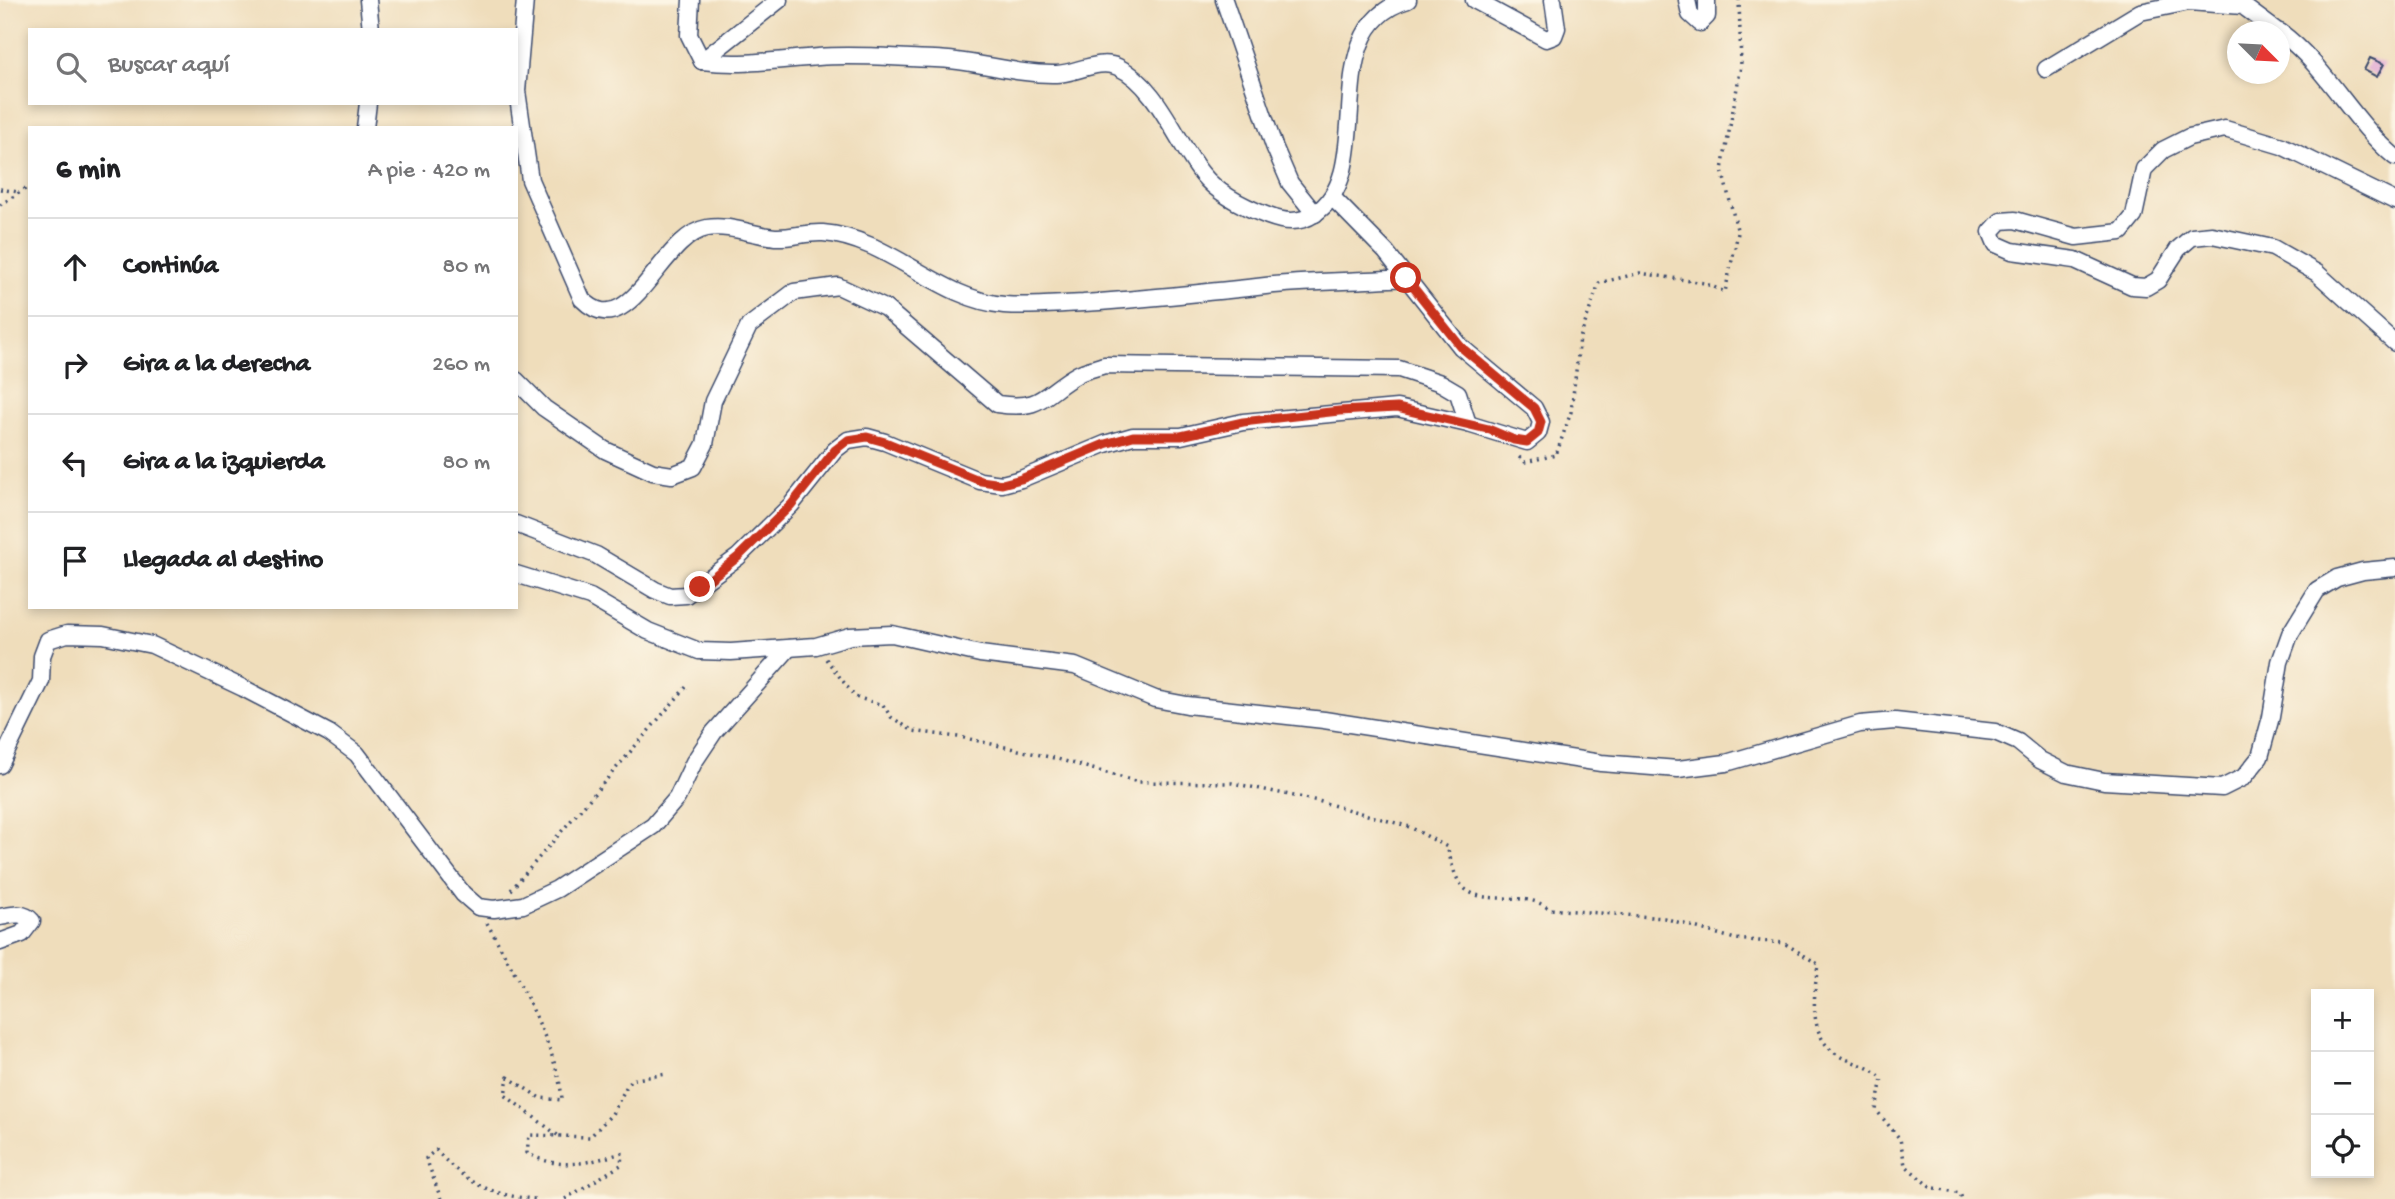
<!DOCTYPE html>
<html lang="es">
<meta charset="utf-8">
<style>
:root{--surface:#fff;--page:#f2f2f2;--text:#202124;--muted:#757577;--line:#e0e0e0}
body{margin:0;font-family:"Gochi Hand",sans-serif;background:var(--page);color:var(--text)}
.controls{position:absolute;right:21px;bottom:21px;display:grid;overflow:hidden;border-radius:0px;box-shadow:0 4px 10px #0003}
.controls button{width:63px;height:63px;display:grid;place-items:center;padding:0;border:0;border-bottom:2px solid var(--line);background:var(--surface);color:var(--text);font:35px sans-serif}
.compass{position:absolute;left:2227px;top:21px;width:63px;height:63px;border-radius:50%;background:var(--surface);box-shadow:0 4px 10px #0003;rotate:114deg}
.stop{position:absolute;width:21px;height:21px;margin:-16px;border:5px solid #c8321e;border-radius:50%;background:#fff}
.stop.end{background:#c8321e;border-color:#fff;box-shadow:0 2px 7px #0008}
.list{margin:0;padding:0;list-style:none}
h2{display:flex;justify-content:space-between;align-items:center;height:91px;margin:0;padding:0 28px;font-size:30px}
h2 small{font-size:23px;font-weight:400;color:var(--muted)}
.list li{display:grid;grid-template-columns:46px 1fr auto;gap:21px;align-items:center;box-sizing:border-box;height:98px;padding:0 28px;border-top:2px solid var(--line)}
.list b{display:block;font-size:26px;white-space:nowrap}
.list em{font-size:23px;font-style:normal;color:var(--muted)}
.icon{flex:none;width:38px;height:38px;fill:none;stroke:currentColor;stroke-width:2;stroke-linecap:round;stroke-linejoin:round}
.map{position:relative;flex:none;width:2395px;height:1199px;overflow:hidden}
.search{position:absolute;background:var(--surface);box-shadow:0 4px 10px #0003;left:28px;top:28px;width:490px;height:77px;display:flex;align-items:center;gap:18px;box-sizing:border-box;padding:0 24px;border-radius:0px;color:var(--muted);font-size:26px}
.panel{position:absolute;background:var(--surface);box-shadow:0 4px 10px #0003;left:28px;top:126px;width:490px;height:483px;border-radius:0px}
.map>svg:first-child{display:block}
.building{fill:#e2acd4}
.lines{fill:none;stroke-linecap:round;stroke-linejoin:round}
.minor-casing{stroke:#3b496c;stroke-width:19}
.path{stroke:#3b496c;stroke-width:3.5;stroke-dasharray:2 5;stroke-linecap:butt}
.minor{stroke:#fff;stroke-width:16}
.route{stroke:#c8321e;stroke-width:9}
</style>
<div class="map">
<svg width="2395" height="1199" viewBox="0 0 2395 1199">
<rect width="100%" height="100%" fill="#fcf5e5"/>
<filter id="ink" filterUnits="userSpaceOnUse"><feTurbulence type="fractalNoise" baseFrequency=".0143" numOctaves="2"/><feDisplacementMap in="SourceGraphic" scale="14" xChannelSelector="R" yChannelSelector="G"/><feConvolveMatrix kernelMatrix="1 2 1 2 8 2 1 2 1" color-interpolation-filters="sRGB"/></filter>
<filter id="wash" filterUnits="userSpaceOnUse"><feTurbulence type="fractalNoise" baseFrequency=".00686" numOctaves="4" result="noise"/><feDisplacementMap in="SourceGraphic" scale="28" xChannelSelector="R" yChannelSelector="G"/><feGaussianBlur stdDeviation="1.57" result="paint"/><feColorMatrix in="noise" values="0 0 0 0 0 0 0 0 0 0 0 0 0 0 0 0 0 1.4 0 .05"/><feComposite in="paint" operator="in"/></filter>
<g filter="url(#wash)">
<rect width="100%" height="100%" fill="#efddbb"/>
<g id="blocks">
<polygon class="building" points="2370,58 2384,64 2377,77 2364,70"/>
</g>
</g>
<g filter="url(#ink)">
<use href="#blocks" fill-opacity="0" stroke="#3b496c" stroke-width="2"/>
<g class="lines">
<defs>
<g id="minor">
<polyline points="368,0 371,30"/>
<path d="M525,0L517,91L530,180L582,299C630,348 660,236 707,228C728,224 754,235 775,237C791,238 807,232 823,233C889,238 938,299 1004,305C1030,307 1057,304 1083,303C1147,299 1210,292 1274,285C1317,281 1362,281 1406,278"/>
<polyline points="691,0 689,35 702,61"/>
<polyline points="1224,0 1274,146 1290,183 1315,214"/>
<polyline points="1474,0 1546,39 1554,36 1557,28 1553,0"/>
<polyline points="1687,0 1690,14 1700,23 1707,16 1707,0"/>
<path d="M2280,32C2326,66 2351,120 2395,157"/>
<path d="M702,61C742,66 778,60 818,57C856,54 896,58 935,59C975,60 1015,75 1056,74C1075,74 1099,58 1118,67C1157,85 1176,141 1202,174C1218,194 1244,207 1268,216C1284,222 1299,224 1314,214C1382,171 1312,28 1408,0"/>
<polyline points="702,61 779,0"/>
<polyline points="2046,69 2140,12 2189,2 2243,6 2278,32"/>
<polyline points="365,128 368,103"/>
<polyline points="1332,197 1386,252 1461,347 1534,408 1541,422 1538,433 1527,442 1468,424"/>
<polyline points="2395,201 2282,146 2225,129 2189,137 2163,150 2144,169 2134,216 2121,232 2076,237 2015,220 2001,221 1991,232 1996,244 2012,251 2075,260 2132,286 2146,287 2158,280 2178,249 2192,237 2212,235 2273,248 2317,273 2395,343"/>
<path d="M516,380L544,408L605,450L653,472L672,475L693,467L705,444L713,401L749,326L794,292L838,286L885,308L997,404C1044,411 1042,394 1078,374C1085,370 1096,368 1104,365L1399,369L1441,383L1458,393L1468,424L1397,408L1243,422L1181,436H1133L1105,444L1021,479L1002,484L980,481L885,442L867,437L848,440L835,450L791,505L738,557L686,595L670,596L655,590L596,555L516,524"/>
<polyline points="516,574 590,597 648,631 699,651 731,652 816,646 850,636 892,634 980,654 1075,666 1155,699 1187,705 1324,720 1601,763 1678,769 1726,763 1860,724 1895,721 1995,732 2018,742 2040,760 2066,773 2104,781 2222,788 2244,777 2260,757 2271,717 2280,662 2290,634 2317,590 2337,578 2363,571 2395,568"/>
<polyline points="0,765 41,681 42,656 48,640 67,634 103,635 152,645 243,688 329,733 357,754 463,894 478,907 494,909 523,905 557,889 653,826 677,798 694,762 714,732 789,648"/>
<path d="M0,917C12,915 23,911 32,921L22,934L0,942"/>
</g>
</defs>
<use href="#minor" class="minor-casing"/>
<g class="path">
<polyline points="0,189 18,192"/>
<polyline points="0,205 30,186"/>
<polyline points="1519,457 1525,462 1556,455 1571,412 1580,338 1599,283 1640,273 1704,283 1725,292 1738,233 1722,170 1741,66 1739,0"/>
<path d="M826,659L855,697L883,705L891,717L913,731L965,738L1054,758L1138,782L1232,783L1318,801L1410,827L1447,847C1451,859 1454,879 1464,888C1484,907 1525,889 1549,909L1664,918L1735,939L1784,943L1818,964C1814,996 1806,1040 1843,1058C1859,1065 1869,1066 1882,1078L1876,1110L1900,1139L1905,1165L1930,1187L1960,1193L1962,1199"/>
<polyline points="511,890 688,685"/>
<path d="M487,923C512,968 559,1050 562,1100L540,1098L508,1077L505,1095L560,1137"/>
<path d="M441,1199L426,1158L436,1150C464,1182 492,1196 535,1199"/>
<path d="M565,1199L621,1165L622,1153C588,1163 559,1171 527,1153L529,1135L590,1137L612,1114L630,1080L667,1074"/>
</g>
<use href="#minor" class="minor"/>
</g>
</g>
<g class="lines" filter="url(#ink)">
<polyline class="route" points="700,587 738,557 791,505 835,450 848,440 867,437 885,442 981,481 1002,484 1021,479 1105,444 1133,436 1181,436 1243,422 1339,411 1397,408 1488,429 1514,440 1527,442 1538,433 1541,422 1534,408 1461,347 1406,278"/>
</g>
</svg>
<div class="controls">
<button>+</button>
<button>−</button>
<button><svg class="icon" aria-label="locate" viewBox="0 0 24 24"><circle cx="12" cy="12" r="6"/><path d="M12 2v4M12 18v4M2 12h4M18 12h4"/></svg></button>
</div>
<svg class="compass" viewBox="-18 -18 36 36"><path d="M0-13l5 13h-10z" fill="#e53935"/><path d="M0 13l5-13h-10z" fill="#757577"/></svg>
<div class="stop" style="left:1406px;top:278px"></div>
<div class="stop end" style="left:700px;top:587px"></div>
<div class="search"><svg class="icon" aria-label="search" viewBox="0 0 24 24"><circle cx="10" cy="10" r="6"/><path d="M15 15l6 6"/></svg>Buscar aquí</div>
<section class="panel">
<h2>6 min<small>A pie · 420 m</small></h2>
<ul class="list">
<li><svg class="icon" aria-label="ahead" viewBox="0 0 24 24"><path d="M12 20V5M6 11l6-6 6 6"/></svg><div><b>Continúa</b></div><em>80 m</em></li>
<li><svg class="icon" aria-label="right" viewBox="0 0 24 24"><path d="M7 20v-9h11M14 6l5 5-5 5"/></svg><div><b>Gira a la derecha</b></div><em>260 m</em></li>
<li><svg class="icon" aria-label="left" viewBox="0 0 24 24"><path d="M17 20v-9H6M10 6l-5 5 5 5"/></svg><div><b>Gira a la izquierda</b></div><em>80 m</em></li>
<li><svg class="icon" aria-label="arrive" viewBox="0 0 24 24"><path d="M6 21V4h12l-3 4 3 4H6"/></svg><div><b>Llegada al destino</b></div></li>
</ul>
</section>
</div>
